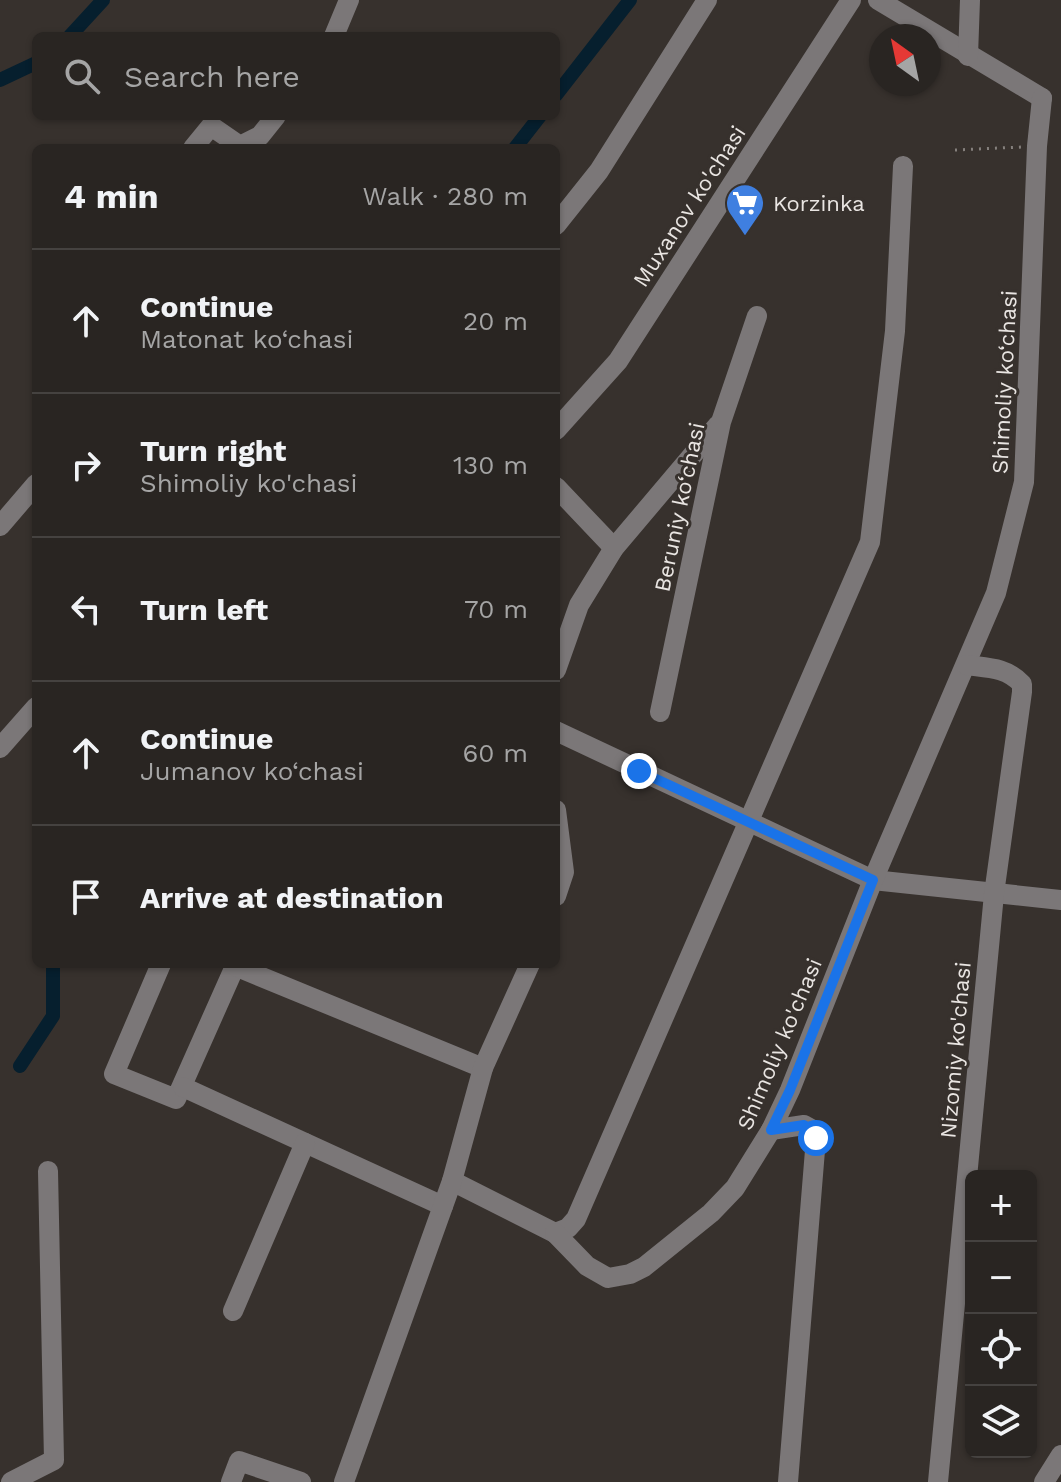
<!DOCTYPE html>
<meta charset="utf-8">
<style>
:root{--surface:#292522;--page:#312d2a;--text:#f1f3f6;--muted:#a5a5a5;--line:#454240}
body{margin:0;font-family:"Work Sans",sans-serif;background:var(--page);color:var(--text)}
.controls{position:absolute;right:24px;bottom:24px;display:grid;overflow:hidden;border-radius:12px;box-shadow:0 2px 6px #0004}
.controls button{width:72px;height:72px;display:grid;place-items:center;padding:0;border:0;border-bottom:2px solid var(--line);background:var(--surface);color:var(--text);font:40px sans-serif}
.compass{position:absolute;left:869px;top:24px;width:72px;height:72px;border-radius:50%;background:var(--surface);box-shadow:0 2px 6px #0004;rotate:327deg}
.stop{position:absolute;width:24px;height:24px;margin:-18px;border:6px solid #1a73e8;border-radius:50%;background:#fff}
.stop.end{background:#1a73e8;border-color:#fff;box-shadow:0 2px 8px #0008}
.list{margin:0;padding:0;list-style:none}
h2{display:flex;justify-content:space-between;align-items:center;height:104px;margin:0;padding:0 32px;font-size:34px}
h2 small{font-size:26px;font-weight:400;color:var(--muted)}
.list li{display:grid;grid-template-columns:52px 1fr auto;gap:24px;align-items:center;box-sizing:border-box;height:144px;padding:0 32px;border-top:2px solid var(--line)}
.list b{display:block;font-size:30px;white-space:nowrap}
.list p{margin:0;font-size:26px;white-space:nowrap;color:var(--muted)}
.list em{font-size:26px;font-style:normal;color:var(--muted)}
.icon{flex:none;width:44px;height:44px;fill:none;stroke:currentColor;stroke-width:2;stroke-linecap:round;stroke-linejoin:round}
.map{position:relative;flex:none;width:1061px;height:1482px;overflow:hidden}
.search{position:absolute;background:var(--surface);box-shadow:0 2px 6px #0004;left:32px;top:32px;width:528px;height:88px;display:flex;align-items:center;gap:20px;box-sizing:border-box;padding:0 28px;border-radius:12px;color:var(--muted);font-size:30px}
.panel{position:absolute;background:var(--surface);box-shadow:0 2px 6px #0004;left:32px;top:144px;width:528px;height:824px;border-radius:12px}
.map>svg:first-child{display:block}
.lines{fill:none;stroke-linecap:round;stroke-linejoin:round}
.canal{stroke:#061f2e;stroke-width:14}
.path{stroke:#85807d;stroke-width:3;stroke-dasharray:2 6;stroke-linecap:butt}
.minor{stroke:#7b7778;stroke-width:20}
.route{stroke:#1a73e8;stroke-width:10}
.labels{text-anchor:middle;stroke-width:6;stroke-linejoin:round;paint-order:stroke}
.poi-label{font-size:22px;fill:#e9e5e2;stroke:#37312d;text-anchor:start}
.street-label{font-size:22px;fill:#e9e5e2;stroke:#37312d}
</style>
<div class="map">
<svg width="1061" height="1482" viewBox="0 0 1061 1482">
<rect width="100%" height="100%" fill="#37312d"/>
<g class="lines">
<g class="canal">
<polyline points="70,36 103,0"/>
<polyline points="0,80 36,63"/>
<polyline points="556,95 630,0"/>
<polyline points="515,148 540,116"/>
<polyline points="20,1066 53,1016 53,964"/>
</g>
<polyline class="path" points="955,150 1022,147"/>
<g class="minor">
<polyline points="878,0 1042,98"/>
<polyline points="334,36 349,0"/>
<polyline points="968,56 970,0"/>
<polyline points="193,148 211,126 240,146 260,136 276,116"/>
<polyline points="556,225 599,171 707,0"/>
<polyline points="556,430 618,361 851,0"/>
<polyline points="556,487 614,548"/>
<polyline points="0,526 36,484"/>
<polyline points="556,670 579,605 614,548 718,425"/>
<polyline points="660,712 721,422 757,316"/>
<polyline points="556,731 873,880 1061,900"/>
<polyline points="0,748 36,707"/>
<polyline points="556,810 564,872 556,896"/>
<polyline points="161,964 114,1074 176,1099 236,964"/>
<polyline points="235,966 483,1068"/>
<polyline points="183,1087 443,1206"/>
<polyline points="771,1130 804,1125 813,1130 816,1138 788,1482"/>
<polyline points="452,1181 555,1233 568,1228 576,1219 870,542 895,331 903,166"/>
<polyline points="555,1233 587,1266 608,1278 630,1274 644,1267 711,1213 735,1188 771,1130 790,1090 873,880 996,593 1024,482 1037,146 1042,98"/>
<polyline points="233,1311 305,1143"/>
<polyline points="11,1482 54,1460 48,1171"/>
<polyline points="231,1482 239,1461 301,1482"/>
<polyline points="344,1482 452,1181 483,1068 530,964"/>
<path d="M938,1482L994,894L1022,692V684C1006,667 988,668 966,665"/>
<polyline points="1044,1482 1061,1455"/>
</g>
</g>
<g class="lines">
<polyline class="route" points="639,771 873,880 790,1090 771,1130 804,1125 813,1130 816,1138"/>
</g>
<defs>
<symbol id="supermarket-pin" viewBox="-11 -11 22 30"><path d="M0 17L-7.5 6A9.5 9.5 0 1 1 7.5 6Z" fill="#3f7fe0" stroke="#37312d"/><path d="M-6-5.5h2.5l.6 2H6L4.5 2H-2.5L-4.4-4H-6ZM-1.5 3.2a1.3 1.3 0 1 0 .1 0ZM3 3.2a1.3 1.3 0 1 0 .1 0Z" fill="#fff"/></symbol>
</defs>
<g fill-rule="evenodd">
<use href="#supermarket-pin" x="723" y="181" width="44" height="60"/>
</g>
<g class="labels">
<g class="poi-label">
<text x="773" y="211">Korzinka</text>
</g>
<g class="street-label">
<text transform="translate(689 206) rotate(-57)" y="8">Muxanov ko'chasi</text>
<text transform="translate(1004 382) rotate(-87)" y="8">Shimoliy ko‘chasi</text>
<text transform="translate(679 507) rotate(-78)" y="8">Beruniy ko‘chasi</text>
<text transform="translate(779 1044) rotate(-67)" y="8">Shimoliy ko'chasi</text>
<text transform="translate(955 1050) rotate(-85)" y="8">Nizomiy ko'chasi</text>
</g>
</g>
</svg>
<div class="controls">
<button>+</button>
<button>−</button>
<button><svg class="icon" aria-label="locate" viewBox="0 0 24 24"><circle cx="12" cy="12" r="6"/><path d="M12 2v4M12 18v4M2 12h4M18 12h4"/></svg></button>
<button><svg class="icon" aria-label="layers" viewBox="0 0 24 24"><path d="M12 4l9 5-9 5-9-5zM3 14l9 5 9-5"/></svg></button>
</div>
<svg class="compass" viewBox="-18 -18 36 36"><path d="M0-13l5 13h-10z" fill="#e53935"/><path d="M0 13l5-13h-10z" fill="#a5a5a5"/></svg>
<div class="stop" style="left:816px;top:1138px"></div>
<div class="stop end" style="left:639px;top:771px"></div>
<div class="search"><svg class="icon" aria-label="search" viewBox="0 0 24 24"><circle cx="10" cy="10" r="6"/><path d="M15 15l6 6"/></svg>Search here</div>
<section class="panel">
<h2>4 min<small>Walk · 280 m</small></h2>
<ul class="list">
<li><svg class="icon" aria-label="ahead" viewBox="0 0 24 24"><path d="M12 20V5M6 11l6-6 6 6"/></svg><div><b>Continue</b><p>Matonat ko‘chasi</p></div><em>20 m</em></li>
<li><svg class="icon" aria-label="right" viewBox="0 0 24 24"><path d="M7 20v-9h11M14 6l5 5-5 5"/></svg><div><b>Turn right</b><p>Shimoliy ko'chasi</p></div><em>130 m</em></li>
<li><svg class="icon" aria-label="left" viewBox="0 0 24 24"><path d="M17 20v-9H6M10 6l-5 5 5 5"/></svg><div><b>Turn left</b></div><em>70 m</em></li>
<li><svg class="icon" aria-label="ahead" viewBox="0 0 24 24"><path d="M12 20V5M6 11l6-6 6 6"/></svg><div><b>Continue</b><p>Jumanov ko‘chasi</p></div><em>60 m</em></li>
<li><svg class="icon" aria-label="arrive" viewBox="0 0 24 24"><path d="M6 21V4h12l-3 4 3 4H6"/></svg><div><b>Arrive at destination</b></div></li>
</ul>
</section>
</div>
